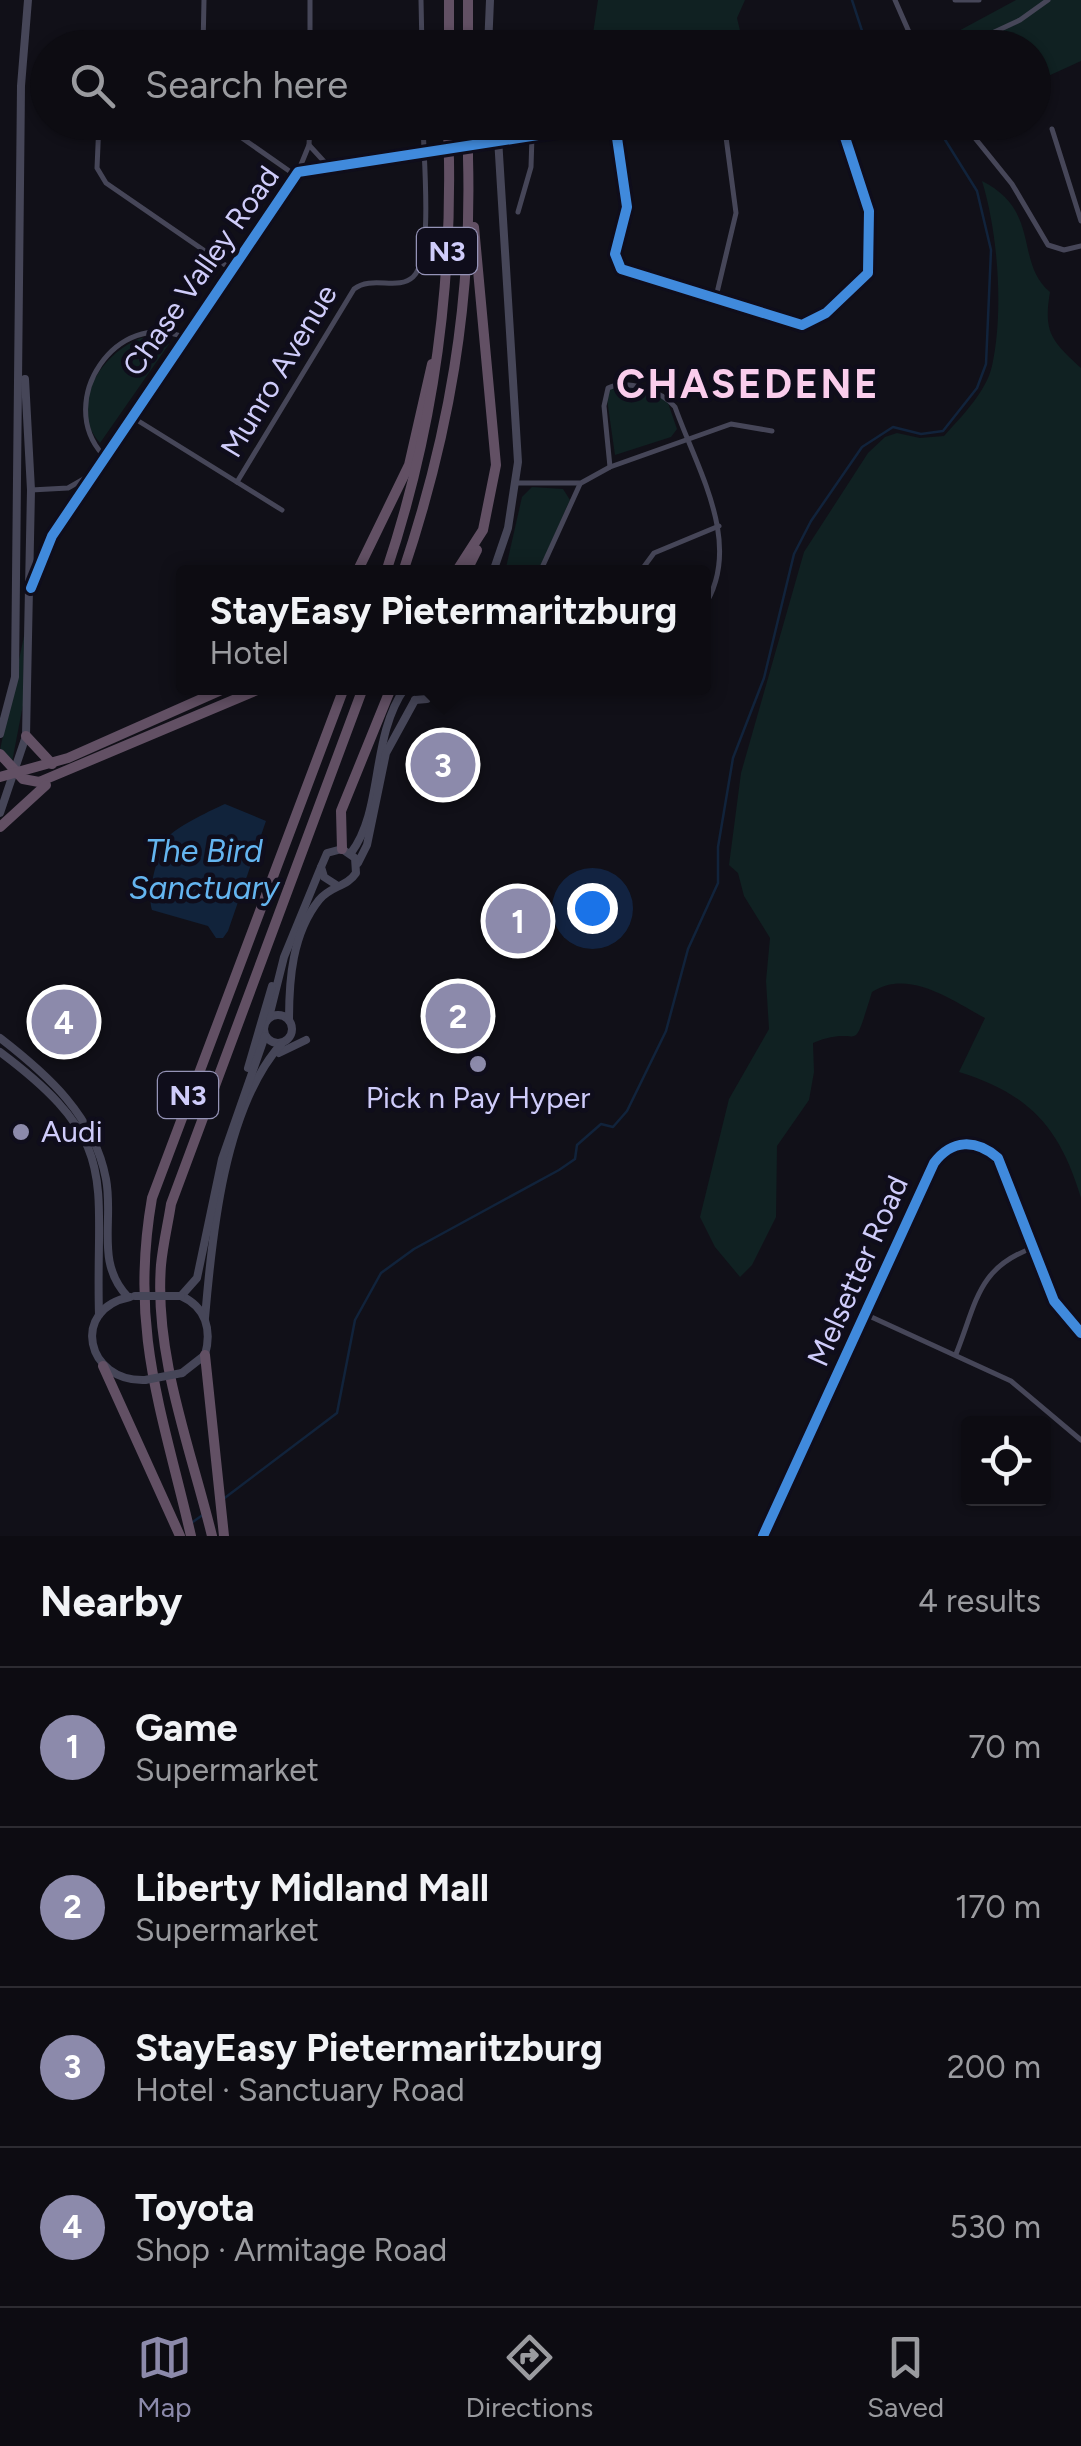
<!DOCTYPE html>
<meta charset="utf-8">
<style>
:root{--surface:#0d0c12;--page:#1b1a20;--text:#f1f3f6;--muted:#9a9b9f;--line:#2d2c32;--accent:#8c8aab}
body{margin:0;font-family:Figtree,sans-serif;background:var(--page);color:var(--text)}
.controls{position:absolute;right:30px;bottom:30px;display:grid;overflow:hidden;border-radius:10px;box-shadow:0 2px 8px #0004}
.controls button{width:90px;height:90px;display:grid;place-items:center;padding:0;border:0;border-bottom:2px solid var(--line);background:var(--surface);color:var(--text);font:50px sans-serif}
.you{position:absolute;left:592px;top:908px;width:35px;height:35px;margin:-25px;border:8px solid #fff;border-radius:50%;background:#1a73e8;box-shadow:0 0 0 15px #1a73e833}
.badge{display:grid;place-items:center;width:65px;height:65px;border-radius:50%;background:var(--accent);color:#fff;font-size:32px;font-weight:700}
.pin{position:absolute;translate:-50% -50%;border:5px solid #fff;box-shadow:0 2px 10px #0006}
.popup{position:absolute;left:176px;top:565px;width:535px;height:130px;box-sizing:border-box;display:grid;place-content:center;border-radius:10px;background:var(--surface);filter:drop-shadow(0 2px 8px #0005);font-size:32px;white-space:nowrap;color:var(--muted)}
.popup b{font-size:38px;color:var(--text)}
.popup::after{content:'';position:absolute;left:50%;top:100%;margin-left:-20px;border:20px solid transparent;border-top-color:var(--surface)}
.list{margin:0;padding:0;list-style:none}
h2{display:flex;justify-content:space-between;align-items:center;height:130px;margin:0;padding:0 40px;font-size:42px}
h2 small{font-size:32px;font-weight:400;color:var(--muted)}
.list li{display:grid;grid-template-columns:65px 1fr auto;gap:30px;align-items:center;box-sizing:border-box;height:160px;padding:0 40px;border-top:2px solid var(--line)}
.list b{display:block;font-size:38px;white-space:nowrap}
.list p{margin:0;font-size:32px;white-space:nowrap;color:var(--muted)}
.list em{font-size:32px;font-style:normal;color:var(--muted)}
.icon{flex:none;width:55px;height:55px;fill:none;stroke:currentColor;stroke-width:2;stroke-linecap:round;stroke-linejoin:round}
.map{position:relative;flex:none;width:1081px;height:1536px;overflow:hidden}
.search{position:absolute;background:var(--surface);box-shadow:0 2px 8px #0004;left:30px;right:30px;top:30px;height:110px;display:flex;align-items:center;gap:25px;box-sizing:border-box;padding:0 35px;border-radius:55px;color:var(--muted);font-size:38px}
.sheet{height:770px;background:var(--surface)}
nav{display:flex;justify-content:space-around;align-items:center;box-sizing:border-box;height:140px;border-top:2px solid var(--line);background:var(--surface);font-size:28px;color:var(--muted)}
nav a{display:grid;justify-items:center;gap:5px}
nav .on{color:var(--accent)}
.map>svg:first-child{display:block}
.green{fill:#102122}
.water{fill:#11233b}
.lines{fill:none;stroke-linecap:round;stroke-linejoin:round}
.stream{stroke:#11233b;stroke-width:2.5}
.minor{stroke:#464658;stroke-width:5}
.tertiary{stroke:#464658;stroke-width:8}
.motorway{stroke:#625064;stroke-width:10}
.tertiary-bridge{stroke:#464658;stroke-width:8}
.motorway-bridge{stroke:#625064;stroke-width:10}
.cycleway-casing{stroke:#0f0d1b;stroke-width:16}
.cycleway{stroke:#408adc;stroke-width:10}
.poi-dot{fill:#8c8aab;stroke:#0f0d1b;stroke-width:4}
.labels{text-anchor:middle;stroke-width:9;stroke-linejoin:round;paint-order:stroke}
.shield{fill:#0f0d1b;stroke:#9593b7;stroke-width:2.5}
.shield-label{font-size:28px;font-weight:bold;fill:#cfccfa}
.street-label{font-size:30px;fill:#cfccfa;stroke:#0f0d1b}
.poi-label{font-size:30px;fill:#cfccfa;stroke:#0f0d1b}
.water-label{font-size:32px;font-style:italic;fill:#64b5f0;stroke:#0f0d1b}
.district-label{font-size:40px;font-weight:bold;letter-spacing:2.5px;fill:#facdec;stroke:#0f0d1b}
</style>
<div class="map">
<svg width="1081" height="1536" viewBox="0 0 1081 1536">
<rect width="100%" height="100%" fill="#111018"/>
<g class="green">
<polygon points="598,0 745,0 737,18 744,47 591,47"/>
<polygon points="1016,0 1081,0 1081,61 1035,82 1034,48 967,47 953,34"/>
<path d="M982,181C1042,211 1014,262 1050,292C1043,333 1052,341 1081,368V1198C1060,1128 1030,1094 959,1072L985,1018C952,1000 908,968 872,992C850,1063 864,1022 813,1043L814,1072L809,1100L777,1146L776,1217L752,1265L740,1277L715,1247L700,1217L729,1099L769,1029L766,981L770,938L744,896L738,873L729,865L741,773L804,552L868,453L885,437L897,433L920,438L944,436C962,416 986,392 992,366C1004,312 998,233 982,181Z"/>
<path d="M141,338H157L169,344L100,443C66,405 102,353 141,338Z"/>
<polygon points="619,384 667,400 677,429 671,437 615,455 606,392"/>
<polygon points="532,487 563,489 570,500 538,572 505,572 522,497"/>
<polygon points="24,636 23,705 12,762 0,750"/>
</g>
<path class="water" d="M225,804L266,821L228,931L223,938H216L208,926L152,910C146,894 159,846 170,835C179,826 213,809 225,804Z"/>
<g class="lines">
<g class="stream">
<polyline points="852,0 865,40 872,48"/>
<polyline points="222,1500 337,1413 355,1320 381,1273 414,1249 559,1170 575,1159 577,1145 601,1124 613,1127 627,1111 666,1031 688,949 718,883 718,847 733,758 764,678 794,554 811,521 862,447 893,427 921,434 943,431 977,388 986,364 991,250 977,191 934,122"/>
<polyline points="190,1524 204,1514"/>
</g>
<g class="minor">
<polyline points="421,0 422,48"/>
<polyline points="895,0 916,48"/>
<polyline points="955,0 979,0"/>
<polyline points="203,48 204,0"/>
<polyline points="310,48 310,0"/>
<polyline points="960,48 1020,20 1048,0"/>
<polyline points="99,122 97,168 106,183 231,269"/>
<polyline points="219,122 295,175"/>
<polyline points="962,122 1012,184 1048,245 1064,250 1081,246"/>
<polyline points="615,124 627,207 615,254 621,269 802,325 826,313 868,273 869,211 840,122"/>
<polyline points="1052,129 1081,221"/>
<polyline points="309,145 330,168"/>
<polyline points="298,172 309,145 310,122"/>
<polyline points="518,212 531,167 532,136"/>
<polyline points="715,301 736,213 724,122"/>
<polyline points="132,417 282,510"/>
<path d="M103,455C54,401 117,307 185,338"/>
<path d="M610,467L604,406L608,388C627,379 662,391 675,407C697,469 745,546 703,608"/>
<path d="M237,482L354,289C372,275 398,291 413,277C434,258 423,153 423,122"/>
<polyline points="517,483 581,483 610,467 731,424 772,431"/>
<polyline points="31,490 68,488 89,476"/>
<polyline points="540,572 580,484"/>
<polyline points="640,572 654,553 719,526"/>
<polyline points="31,585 52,536 298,172 622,122"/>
<polyline points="867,1315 1011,1381 1081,1440"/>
<path d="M956,1354C977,1302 977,1267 1035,1247"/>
<path d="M763,1536L934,1163C952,1139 976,1139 998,1158L1054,1301L1081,1333"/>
</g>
<g class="tertiary">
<polyline points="488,48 490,0"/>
<polyline points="493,572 508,528 518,462 497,122"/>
<polyline points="415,700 427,699 433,688"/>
<polyline points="0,734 15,677 21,86 28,0"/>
<polyline points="0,813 26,736 31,490 25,379"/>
<path d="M351,853C384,809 370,737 405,688"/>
<polyline points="358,863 367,845 386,753 415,700"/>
<circle cx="278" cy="1029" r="14"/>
<polyline points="269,1017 284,957 321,867"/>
<path d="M289,1020C289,980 292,934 319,900C330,886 347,887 356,873L355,858L342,849L327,853L321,867L324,877L338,886"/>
<path d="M0,1038C48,1075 94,1116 106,1179C114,1221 95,1263 128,1297"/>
<path d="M0,1052C123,1144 95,1178 99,1315"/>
<polyline points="279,1053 306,1040"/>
<polyline points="248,1068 272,986"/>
<path d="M130,1297C70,1309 86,1382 145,1380"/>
<path d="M205,1318C212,1236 224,1107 282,1043"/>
<path d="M182,1373L205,1355C212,1330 206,1307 181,1296L197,1278L222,1159L265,1036"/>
</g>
<g class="motorway">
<polyline points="449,48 449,0"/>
<polyline points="468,48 468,0"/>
<polyline points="357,572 409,465 432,364"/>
<path d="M386,572C431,438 451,303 449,161"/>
<path d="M403,572C449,435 472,303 468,158"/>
<polyline points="456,572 483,530 496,465 474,227"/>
<polyline points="466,572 477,550"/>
<polyline points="26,736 52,764"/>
<polyline points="0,754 23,779 39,782 262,688"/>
<polyline points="0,777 68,758 226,688"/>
<polyline points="0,827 46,785"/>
<polyline points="342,849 341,811 391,688"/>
<polyline points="205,1355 224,1536"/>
<polyline points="103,1366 180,1536"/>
<path d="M191,1536C162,1411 129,1329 152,1198L344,688"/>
<path d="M212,1536C191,1449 154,1356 161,1265C163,1244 168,1224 171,1204L363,688"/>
</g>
<g class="tertiary-bridge">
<polyline points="135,1296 181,1296"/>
<polyline points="145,1380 182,1373"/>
</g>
<g class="motorway-bridge">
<polyline points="468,127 468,158"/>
<polyline points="448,129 449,161"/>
</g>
<defs>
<g id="cycleway">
<polyline points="615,124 627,207 615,254 621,269 802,325 826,313 868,273 869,211 840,122"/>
<polyline points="31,588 52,536 298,172 622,122"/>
<path d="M763,1536L934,1163C952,1139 976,1139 998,1158L1054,1301L1081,1333"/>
</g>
</defs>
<use href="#cycleway" class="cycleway-casing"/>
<use href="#cycleway" class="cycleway"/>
</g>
<g class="poi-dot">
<circle cx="478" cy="1064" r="10"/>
<circle cx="21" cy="1132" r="10"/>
</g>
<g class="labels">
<g class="shield">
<rect x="417" y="228" width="60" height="46" rx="8"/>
<rect x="158" y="1072" width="60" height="46" rx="8"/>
</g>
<g class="shield-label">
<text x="447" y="261">N3</text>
<text x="188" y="1105">N3</text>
</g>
<g class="street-label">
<text transform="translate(201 271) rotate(-55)" y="10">Chase Valley Road</text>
<text transform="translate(279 371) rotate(-59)" y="10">Munro Avenue</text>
<text transform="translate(858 1271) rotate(-66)" y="10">Melsetter Road</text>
</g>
<g class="poi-label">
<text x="478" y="1108">Pick n Pay Hyper</text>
<text x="41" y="1142" text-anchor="start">Audi</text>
</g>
<g class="water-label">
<text x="204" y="862">The Bird<tspan x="204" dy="37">Sanctuary</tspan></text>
</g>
<g class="district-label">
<text x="748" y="398">CHASEDENE</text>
</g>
</g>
</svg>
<div class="controls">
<button><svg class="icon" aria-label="locate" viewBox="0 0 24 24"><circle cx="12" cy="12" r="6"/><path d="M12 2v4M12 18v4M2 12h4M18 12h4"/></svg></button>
</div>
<div class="you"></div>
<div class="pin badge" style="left:518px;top:921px">1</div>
<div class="pin badge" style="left:458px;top:1016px">2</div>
<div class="pin badge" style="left:443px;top:765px">3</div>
<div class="popup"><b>StayEasy Pietermaritzburg</b>Hotel</div>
<div class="pin badge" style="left:64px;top:1022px">4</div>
<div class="search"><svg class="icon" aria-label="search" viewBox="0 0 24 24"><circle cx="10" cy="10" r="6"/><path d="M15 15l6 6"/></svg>Search here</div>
</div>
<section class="sheet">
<h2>Nearby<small>4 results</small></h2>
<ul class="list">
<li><span class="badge">1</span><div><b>Game</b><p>Supermarket</p></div><em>70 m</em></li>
<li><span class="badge">2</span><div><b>Liberty Midland Mall</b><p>Supermarket</p></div><em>170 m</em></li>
<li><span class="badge">3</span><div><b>StayEasy Pietermaritzburg</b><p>Hotel · Sanctuary Road</p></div><em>200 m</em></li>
<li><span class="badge">4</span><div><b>Toyota</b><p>Shop · Armitage Road</p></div><em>530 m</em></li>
</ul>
</section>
<nav>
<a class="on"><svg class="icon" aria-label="map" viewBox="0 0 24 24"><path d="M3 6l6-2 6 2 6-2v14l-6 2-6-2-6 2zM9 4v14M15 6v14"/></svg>Map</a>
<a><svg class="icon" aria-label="directions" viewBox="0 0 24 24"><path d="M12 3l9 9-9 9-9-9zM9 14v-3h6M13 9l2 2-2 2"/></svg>Directions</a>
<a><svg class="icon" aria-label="saved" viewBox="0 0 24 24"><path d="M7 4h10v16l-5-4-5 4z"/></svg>Saved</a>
</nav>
